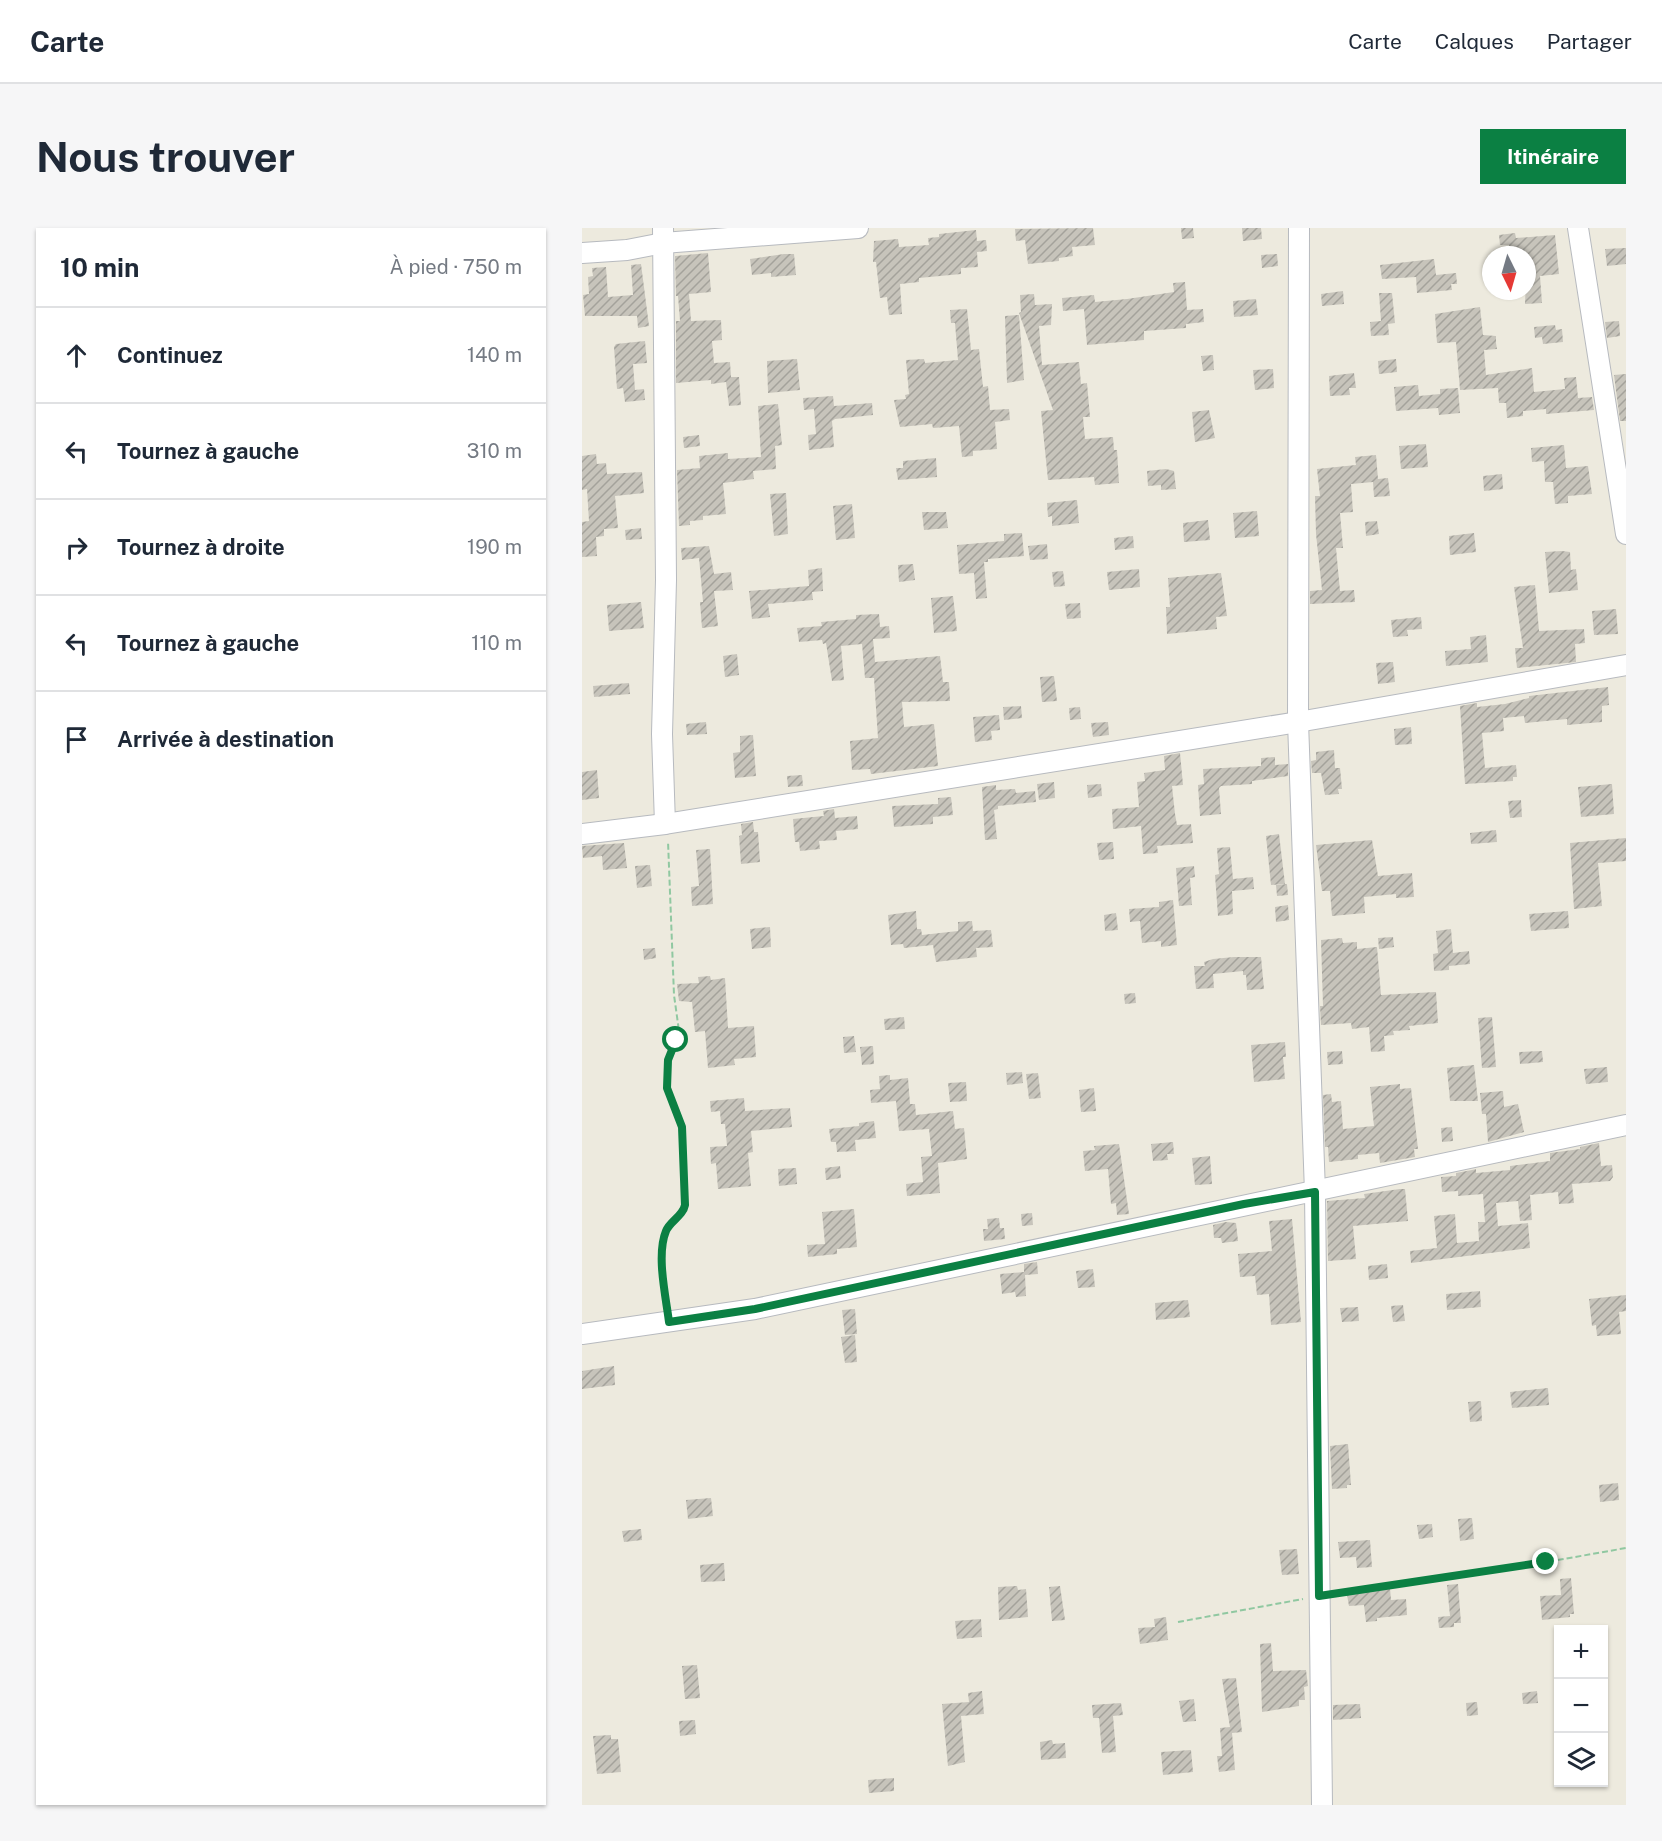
<!DOCTYPE html>
<html lang="fr">
<meta charset="utf-8">
<style>
:root{--surface:#fff;--page:#f6f6f7;--text:#1f2937;--muted:#747a83;--line:#e0e1e3;--accent:#0b8043}
body{margin:0;font-family:"Public Sans",sans-serif;background:var(--page);color:var(--text)}
.controls{position:absolute;right:18px;bottom:18px;display:grid;overflow:hidden;border-radius:0px;box-shadow:0 2px 4px #0004}
.controls button{width:54px;height:54px;display:grid;place-items:center;padding:0;border:0;border-bottom:2px solid var(--line);background:var(--surface);color:var(--text);font:30px sans-serif}
.compass{position:absolute;left:900px;top:18px;width:54px;height:54px;border-radius:50%;background:var(--surface);box-shadow:0 2px 4px #0004;rotate:175deg}
.stop{position:absolute;width:18px;height:18px;margin:-14px;border:4px solid #0b8043;border-radius:50%;background:#fff}
.stop.end{background:#0b8043;border-color:#fff;box-shadow:0 2px 6px #0008}
.list{margin:0;padding:0;list-style:none}
h2{display:flex;justify-content:space-between;align-items:center;height:78px;margin:0;padding:0 24px;font-size:26px}
h2 small{font-size:20px;font-weight:400;color:var(--muted)}
.list li{display:grid;grid-template-columns:39px 1fr auto;gap:18px;align-items:center;box-sizing:border-box;height:96px;padding:0 24px;border-top:2px solid var(--line)}
.list b{display:block;font-size:22px;white-space:nowrap}
.list em{font-size:20px;font-style:normal;color:var(--muted)}
.icon{flex:none;width:33px;height:33px;fill:none;stroke:currentColor;stroke-width:2;stroke-linecap:round;stroke-linejoin:round}
.map{position:relative;flex:none;width:1044px;height:1577px;overflow:hidden;border-radius:0px}
header{display:flex;align-items:center;gap:36px;box-sizing:border-box;height:84px;padding:0 30px;background:var(--surface);border-bottom:2px solid var(--line)}
header strong{font-size:28px}
nav{display:flex;gap:33px;margin-inline-start:auto;font-size:21px}
.intro{display:flex;align-items:center;justify-content:space-between;box-sizing:border-box;height:144px;padding:0 36px}
h1{margin:0;font-size:42px}
.button{padding:15px 27px;border-radius:0px;background:var(--accent);color:#fff;font-size:21px;font-weight:700}
main{display:flex;gap:36px;padding:0 36px}
aside{flex:1;background:var(--surface);border-radius:0px;box-shadow:0 2px 4px #0004}
.map>svg:first-child{display:block}
.building{fill:url(#building-hatch)}
.lines{fill:none;stroke-linecap:round;stroke-linejoin:round}
.minor-casing{stroke:#b7babf;stroke-width:22}
.path{stroke:#90c8a1;stroke-width:2;stroke-dasharray:6 3;stroke-linecap:butt}
.minor{stroke:#fff;stroke-width:20}
.route{stroke:#0b8043;stroke-width:8}
</style>
<header>
<strong>Carte</strong>
<nav><a>Carte</a><a>Calques</a><a>Partager</a></nav>
</header>
<div class="intro"><h1>Nous trouver</h1><a class="button">Itinéraire</a></div>
<main>
<aside>
<h2>10 min<small>À pied · 750 m</small></h2>
<ul class="list">
<li><svg class="icon" aria-label="ahead" viewBox="0 0 24 24"><path d="M12 20V5M6 11l6-6 6 6"/></svg><div><b>Continuez</b></div><em>140 m</em></li>
<li><svg class="icon" aria-label="left" viewBox="0 0 24 24"><path d="M17 20v-9H6M10 6l-5 5 5 5"/></svg><div><b>Tournez à gauche</b></div><em>310 m</em></li>
<li><svg class="icon" aria-label="right" viewBox="0 0 24 24"><path d="M7 20v-9h11M14 6l5 5-5 5"/></svg><div><b>Tournez à droite</b></div><em>190 m</em></li>
<li><svg class="icon" aria-label="left" viewBox="0 0 24 24"><path d="M17 20v-9H6M10 6l-5 5 5 5"/></svg><div><b>Tournez à gauche</b></div><em>110 m</em></li>
<li><svg class="icon" aria-label="arrive" viewBox="0 0 24 24"><path d="M6 21V4h12l-3 4 3 4H6"/></svg><div><b>Arrivée à destination</b></div></li>
</ul>
</aside>
<div class="map">
<svg width="1044" height="1577" viewBox="0 0 1044 1577">
<defs>
<pattern id="building-hatch" width="6" height="6" patternUnits="userSpaceOnUse" patternTransform="scale(1.5)"><rect width="6" height="6" fill="#c7c4bb"/><path d="M-1 1l2-2M0 6l6-6M5 7l2-2" fill="none" stroke="#a4a29b"/></pattern>
</defs>
<rect width="100%" height="100%" fill="#edeade"/>
<g class="building">
<polygon points="511,0 513,17 490,19 491,28 477,30 477,33 446,36 443,12 434,13 433,1"/>
<polygon points="599,0 611,0 612,10 600,11"/>
<polygon points="660,0 679,0 680,11 661,13"/>
<polygon points="394,2 395,13 404,12 405,23 395,24 396,39 379,40 379,46 337,50 337,54 318,56 320,86 307,87 305,69 298,70 294,34 291,34 292,13 316,11 317,19 347,17 346,10 357,9 357,6"/>
<polygon points="933,5 934,10 973,7 977,46 958,48 960,75 943,76 945,26 928,27 927,17 918,17 917,7"/>
<polygon points="1044,20 1044,36 1025,38 1023,21"/>
<polygon points="126,25 129,64 107,66 109,93 139,92 140,112 130,113 132,135 148,134 149,149 157,149 159,177 147,178 144,154 129,156 129,152 94,155 94,93 98,93 96,68 94,68 93,28"/>
<polygon points="202,26 212,26 214,47 189,49 189,45 170,47 168,31"/>
<polygon points="695,26 696,38 680,40 679,27"/>
<polygon points="852,31 854,47 874,45 875,56 869,56 870,62 835,65 834,49 800,51 798,37"/>
<polygon points="59,36 67,98 56,100 55,88 3,88 1,67 7,66 6,49 11,48 10,40 24,39 26,69 51,67 49,37"/>
<polygon points="603,54 605,82 621,81 622,94 604,96 604,100 562,103 562,112 505,117 502,81 481,83 480,70 512,67 513,74 545,71 592,64 591,55"/>
<polygon points="761,63 762,76 740,78 739,66"/>
<polygon points="797,65 810,65 813,95 806,96 807,107 789,108 788,94 799,93"/>
<polygon points="452,66 453,77 470,76 469,97 457,98 460,137 497,134 499,156 505,155 508,189 501,189 503,211 531,209 532,222 535,222 537,255 513,257 512,249 466,252 459,183 471,182 437,85 439,84 438,67"/>
<polygon points="674,71 676,87 652,89 651,73"/>
<polygon points="898,79 901,107 914,108 914,115 915,121 902,122 904,147 950,140 952,164 983,161 982,150 994,149 996,170 1010,169 1012,182 964,186 964,181 941,183 941,188 925,190 924,175 917,175 916,160 878,162 874,114 855,115 853,86"/>
<polygon points="385,81 389,122 397,121 401,159 406,158 408,182 427,181 428,192 413,194 415,221 391,223 391,228 380,229 377,198 351,200 350,196 318,199 312,172 324,171 323,167 327,166 324,132 342,131 343,135 376,132 373,95 369,95 368,82"/>
<polygon points="437,87 442,152 425,155 423,88"/>
<polygon points="1037,93 1038,108 1025,110 1023,94"/>
<polygon points="973,97 974,102 980,101 981,114 961,116 960,109 953,110 952,99"/>
<polygon points="63,113 65,135 51,136 53,162 62,161 63,172 43,174 41,160 35,161 32,119 34,116"/>
<polygon points="631,127 632,142 621,143 619,128"/>
<polygon points="215,131 218,162 186,165 185,133"/>
<polygon points="814,131 815,144 797,146 796,133"/>
<polygon points="691,141 692,160 673,162 671,142"/>
<polygon points="772,145 774,160 767,160 768,167 748,168 747,148"/>
<polygon points="1044,146 1044,193 1038,193 1032,147"/>
<polygon points="836,157 837,168 858,166 858,161 876,160 878,185 857,187 856,180 814,183 812,159"/>
<polygon points="251,168 252,178 290,175 291,187 253,191 250,193 252,219 227,222 226,207 234,206 232,181 222,182 221,170"/>
<polygon points="196,176 200,217 193,218 194,241 171,243 172,251 141,255 144,286 121,288 121,292 108,293 108,297 97,298 95,242 118,240 117,228 146,225 146,231 179,229 176,178"/>
<polygon points="627,182 633,210 613,214 610,184"/>
<polygon points="117,207 118,218 102,220 101,209"/>
<polygon points="844,216 846,239 819,241 817,218"/>
<polygon points="982,217 984,240 1006,238 1010,266 986,268 986,275 973,276 971,254 963,254 962,233 950,234 949,220"/>
<polygon points="14,226 15,236 24,235 25,246 60,244 62,265 33,268 36,300 22,301 22,308 14,309 15,328 0,329 0,294 7,293 5,261 0,262 0,228"/>
<polygon points="794,227 796,251 806,250 808,268 792,269 791,254 769,256 771,284 758,285 761,320 754,320 758,363 772,362 773,374 728,376 728,363 740,362 734,306 733,268 738,268 735,241 774,237 773,229"/>
<polygon points="354,230 355,249 316,252 314,240 321,240 321,233"/>
<polygon points="584,241 592,243 594,261 579,262 579,257 566,258 565,243"/>
<polygon points="920,246 921,261 902,263 901,248"/>
<polygon points="204,265 206,306 192,308 188,266"/>
<polygon points="495,272 497,295 470,298 470,288 466,289 465,275"/>
<polygon points="270,276 273,310 254,312 251,278"/>
<polygon points="675,283 677,308 653,310 651,285"/>
<polygon points="340,284 364,284 366,300 342,302"/>
<polygon points="626,292 628,312 602,314 601,295"/>
<polygon points="795,293 797,306 784,308 783,294"/>
<polygon points="59,300 60,311 44,312 43,302"/>
<polygon points="440,305 442,328 406,331 406,334 402,334 405,370 394,371 392,345 377,346 375,317 422,313 422,306"/>
<polygon points="892,305 894,324 868,327 867,308"/>
<polygon points="551,308 552,320 533,322 532,310"/>
<polygon points="465,316 466,331 448,332 446,318"/>
<polygon points="127,318 132,346 149,344 151,362 132,363 136,398 120,400 118,374 121,374 117,330 100,332 99,320"/>
<polygon points="980,323 988,324 989,342 994,341 996,362 967,365 963,324"/>
<polygon points="331,336 333,352 317,354 316,337"/>
<polygon points="240,340 241,363 230,364 231,372 186,376 188,389 170,391 167,363 227,358 226,342"/>
<polygon points="557,341 558,359 527,362 525,344"/>
<polygon points="481,343 483,358 472,359 470,344"/>
<polygon points="639,345 645,388 634,389 635,401 585,406 584,379 588,379 586,350"/>
<polygon points="953,357 957,403 1002,401 1003,415 993,416 994,434 935,440 933,420 941,420 932,359"/>
<polygon points="371,368 375,403 352,405 349,370"/>
<polygon points="59,374 62,400 27,403 25,377"/>
<polygon points="498,375 499,390 485,391 483,376"/>
<polygon points="1034,381 1036,406 1012,407 1010,383"/>
<polygon points="297,386 298,399 307,398 308,410 291,411 293,434 358,428 361,454 367,454 368,473 320,474 322,499 352,496 356,538 289,546 288,541 270,542 268,513 296,510 292,450 283,450 280,416 259,418 262,452 250,453 244,415 241,416 240,412 217,414 215,400 240,398 239,394 274,391 274,387"/>
<polygon points="839,389 840,401 825,402 826,408 811,409 809,392"/>
<polygon points="904,407 906,434 864,438 863,423 889,421 888,409"/>
<polygon points="155,426 157,447 143,449 141,428"/>
<polygon points="811,434 813,454 796,456 794,435"/>
<polygon points="472,448 475,473 460,474 458,449"/>
<polygon points="47,455 48,466 12,469 11,458"/>
<polygon points="1026,459 1027,477 1020,478 1020,494 985,497 985,491 943,495 942,488 921,490 922,503 900,505 903,540 934,537 935,549 931,549 931,553 883,556 878,478 895,475 895,479 923,476 947,470 947,468"/>
<polygon points="439,478 440,490 422,492 421,479"/>
<polygon points="498,479 499,491 488,492 487,480"/>
<polygon points="417,487 418,502 409,503 410,512 393,514 391,489"/>
<polygon points="124,494 125,506 105,507 104,496"/>
<polygon points="526,494 527,507 511,509 509,495"/>
<polygon points="829,499 830,516 813,517 812,501"/>
<polygon points="171,507 174,548 153,550 151,525 158,524 158,508"/>
<polygon points="752,522 753,540 758,540 760,561 756,561 757,566 743,567 739,545 730,545 729,533 734,532 734,524"/>
<polygon points="598,525 601,557 590,558 593,586 595,597 609,596 611,615 575,618 576,625 561,626 559,598 531,601 530,581 557,579 555,554 563,553 562,545 583,542 582,528"/>
<polygon points="693,529 693,537 706,536 706,548 670,553 670,556 639,558 637,560 639,586 618,588 616,557 622,556 621,541 679,538 679,530"/>
<polygon points="15,542 17,570 0,572 0,544"/>
<polygon points="220,547 221,558 206,559 205,548"/>
<polygon points="472,554 473,570 457,572 455,556"/>
<polygon points="519,556 520,568 506,570 505,557"/>
<polygon points="1030,556 1032,586 999,589 996,559"/>
<polygon points="414,557 414,562 433,561 434,565 453,563 454,574 416,578 416,581 412,582 415,611 403,612 400,559"/>
<polygon points="369,569 371,587 351,589 351,596 312,599 310,578 356,576 356,570"/>
<polygon points="939,572 940,589 928,590 926,573"/>
<polygon points="252,581 253,590 275,588 276,601 254,603 255,612 237,613 238,621 218,623 217,614 213,614 211,591 242,588 241,583"/>
<polygon points="171,594 172,604 176,604 178,634 159,636 157,608 160,607 159,596"/>
<polygon points="914,602 915,614 889,616 888,605"/>
<polygon points="697,606 703,656 689,657 684,608"/>
<polygon points="1044,610 1044,633 1016,635 1020,678 992,681 988,615"/>
<polygon points="790,612 796,648 830,645 832,669 814,670 814,666 782,669 783,685 750,688 748,663 740,663 734,617"/>
<polygon points="531,614 532,631 517,632 515,615"/>
<polygon points="42,615 45,640 21,642 20,628 1,630 0,618"/>
<polygon points="648,619 651,651 671,649 672,661 650,663 651,686 636,688 633,647 637,646 635,620"/>
<polygon points="128,621 131,676 110,678 109,659 117,658 114,622"/>
<polygon points="68,637 70,658 55,660 53,638"/>
<polygon points="612,638 613,649 608,650 610,677 597,678 594,640"/>
<polygon points="705,656 706,667 695,668 694,657"/>
<polygon points="591,672 595,717 579,719 579,713 560,715 558,693 548,694 547,681 577,679 577,674"/>
<polygon points="706,677 707,692 694,694 693,679"/>
<polygon points="334,683 335,701 339,701 340,707 376,703 376,694 390,693 391,703 409,702 411,719 394,720 395,729 354,734 351,717 322,720 321,716 309,717 306,687"/>
<polygon points="986,683 987,700 949,703 947,686"/>
<polygon points="534,685 536,702 523,703 522,687"/>
<polygon points="188,699 189,719 170,721 168,701"/>
<polygon points="869,701 871,725 887,723 888,736 867,738 867,742 852,743 851,726 856,725 854,703"/>
<polygon points="811,709 812,719 797,721 796,710"/>
<polygon points="760,710 761,715 775,714 775,721 795,719 799,767 854,764 856,795 827,798 828,802 811,803 812,807 802,808 803,823 789,824 787,799 770,801 769,795 739,797 738,778 741,778 739,712"/>
<polygon points="73,720 74,730 62,732 61,721"/>
<polygon points="652,729 679,729 682,761 665,762 664,747 661,747 661,743 631,746 632,760 614,761 612,738 623,738 622,734 631,731"/>
<polygon points="128,748 129,752 143,750 146,800 172,798 174,829 152,831 153,837 126,840 123,803 113,804 110,774 97,773 95,756 117,755 116,749"/>
<polygon points="553,765 554,775 543,776 542,766"/>
<polygon points="322,789 323,801 303,802 302,791"/>
<polygon points="910,789 914,839 900,840 896,790"/>
<polygon points="272,808 274,824 262,825 261,809"/>
<polygon points="703,814 704,829 701,829 703,851 672,854 669,817"/>
<polygon points="291,818 292,836 280,837 278,819"/>
<polygon points="760,823 761,836 746,837 745,824"/>
<polygon points="960,823 961,834 938,836 937,824"/>
<polygon points="892,837 896,873 868,873 865,840"/>
<polygon points="1025,839 1026,854 1004,856 1002,841"/>
<polygon points="440,844 441,855 425,857 424,845"/>
<polygon points="456,845 459,870 447,871 444,846"/>
<polygon points="308,847 308,852 326,850 328,876 333,876 334,887 371,883 373,901 382,900 385,931 356,935 358,965 325,968 324,956 341,954 339,929 350,928 347,901 317,903 314,873 289,875 288,862 298,861 297,848"/>
<polygon points="384,854 385,873 368,874 366,855"/>
<polygon points="818,856 818,861 829,860 836,921 832,921 833,929 798,935 797,925 776,927 776,931 747,934 746,919 743,919 741,867 749,866 750,874 759,873 761,901 792,898 788,859"/>
<polygon points="512,860 514,883 499,884 497,862"/>
<polygon points="921,863 922,879 936,876 942,904 906,914 904,886 900,886 898,865"/>
<polygon points="162,870 163,883 208,880 210,899 169,903 171,924 166,925 169,958 136,961 134,935 129,936 128,919 145,918 143,896 139,896 138,883 129,884 128,873"/>
<polygon points="292,893 294,910 273,912 274,923 255,924 254,914 249,914 247,901 277,898 277,895"/>
<polygon points="870,899 871,913 860,914 859,900"/>
<polygon points="591,914 592,926 585,926 586,932 571,933 569,916"/>
<polygon points="1017,915 1019,938 1030,937 1031,949 1028,953 990,956 992,975 977,976 976,964 948,967 950,992 938,993 936,973 914,975 916,998 946,995 948,1020 829,1035 828,1023 855,1020 852,988 873,986 875,1015 897,1013 896,994 903,994 901,966 876,968 876,963 860,964 859,949 874,948 874,945 890,942 894,941 894,945 928,942 928,938 968,933 968,925 998,921 998,919"/>
<polygon points="537,916 547,986 535,987 534,975 529,976 526,941 503,943 501,923 513,922 512,918"/>
<polygon points="628,928 630,956 613,957 610,930"/>
<polygon points="258,938 259,950 244,952 243,940"/>
<polygon points="214,940 215,956 197,958 196,941"/>
<polygon points="818,961 823,961 826,993 771,998 774,1031 746,1033 745,973 783,970 782,966"/>
<polygon points="272,981 275,1019 255,1021 255,1026 226,1029 225,1017 243,1016 240,984"/>
<polygon points="450,985 451,997 440,998 439,986"/>
<polygon points="417,990 418,1000 422,1000 423,1011 402,1013 401,1001 406,1001 405,991"/>
<polygon points="710,991 719,1094 689,1097 687,1066 675,1067 673,1048 658,1049 656,1026 690,1023 687,993"/>
<polygon points="644,994 654,995 656,1013 640,1015 639,1010 632,1010 631,997"/>
<polygon points="455,1034 456,1046 443,1047 444,1068 434,1069 433,1064 420,1066 418,1046 442,1044 442,1036"/>
<polygon points="805,1036 806,1050 787,1052 786,1038"/>
<polygon points="511,1041 513,1059 496,1060 494,1043"/>
<polygon points="898,1063 899,1079 865,1082 864,1066"/>
<polygon points="1044,1067 1044,1083 1037,1084 1039,1106 1015,1108 1014,1097 1010,1098 1007,1071"/>
<polygon points="606,1072 608,1089 574,1092 573,1075"/>
<polygon points="821,1077 823,1093 811,1094 809,1078"/>
<polygon points="776,1079 777,1093 760,1094 758,1080"/>
<polygon points="273,1081 275,1106 263,1107 260,1082"/>
<polygon points="273,1107 275,1134 263,1135 259,1109"/>
<polygon points="32,1138 33,1157 0,1161 0,1143"/>
<polygon points="966,1160 967,1177 930,1180 928,1164"/>
<polygon points="899,1173 900,1193 888,1194 886,1174"/>
<polygon points="766,1216 769,1257 765,1257 765,1260 750,1261 748,1218"/>
<polygon points="1036,1255 1037,1272 1018,1274 1017,1257"/>
<polygon points="129,1270 131,1288 106,1291 104,1272"/>
<polygon points="890,1290 892,1311 878,1313 876,1291"/>
<polygon points="850,1296 851,1309 837,1311 835,1297"/>
<polygon points="59,1301 60,1312 42,1314 40,1303"/>
<polygon points="788,1312 790,1339 775,1340 774,1329 758,1330 756,1314"/>
<polygon points="715,1321 717,1346 700,1347 697,1322"/>
<polygon points="142,1335 143,1353 119,1354 118,1337"/>
<polygon points="989,1350 992,1386 988,1386 988,1389 960,1392 958,1368 979,1367 978,1351"/>
<polygon points="876,1356 879,1395 872,1395 872,1399 857,1400 856,1389 868,1388 865,1357"/>
<polygon points="435,1358 436,1362 444,1361 446,1389 417,1392 416,1359"/>
<polygon points="478,1358 483,1392 470,1393 467,1359"/>
<polygon points="808,1360 809,1372 824,1371 825,1387 795,1390 795,1393 784,1394 782,1377 767,1378 765,1367"/>
<polygon points="584,1389 586,1412 558,1416 556,1400 573,1399 572,1391"/>
<polygon points="399,1391 400,1409 375,1411 373,1393"/>
<polygon points="689,1415 691,1443 724,1442 726,1458 722,1459 723,1472 717,1472 717,1478 680,1484 678,1416"/>
<polygon points="115,1437 118,1470 103,1471 100,1438"/>
<polygon points="654,1450 660,1504 650,1505 653,1542 637,1544 635,1528 640,1528 638,1500 648,1499 640,1451"/>
<polygon points="400,1463 402,1486 379,1488 383,1534 366,1538 360,1476 387,1474 386,1465"/>
<polygon points="955,1463 956,1475 941,1476 940,1465"/>
<polygon points="612,1471 614,1493 601,1494 597,1473"/>
<polygon points="895,1474 896,1487 885,1488 884,1475"/>
<polygon points="539,1475 541,1487 531,1488 534,1524 520,1525 517,1490 511,1490 510,1477"/>
<polygon points="778,1476 779,1490 751,1492 751,1477"/>
<polygon points="113,1492 114,1506 98,1508 97,1493"/>
<polygon points="29,1507 29,1511 36,1511 39,1544 15,1546 11,1508"/>
<polygon points="470,1512 471,1516 483,1515 484,1530 459,1532 458,1514"/>
<polygon points="609,1522 611,1544 581,1547 579,1524"/>
<polygon points="312,1550 312,1563 287,1565 286,1552"/>
</g>
<g class="lines">
<defs>
<g id="minor">
<polyline points="81,0 84,352 80,506 83,596"/>
<polyline points="717,0 716,494 733,964 740,1577"/>
<polyline points="996,0 1044,306"/>
<polyline points="0,25 45,22 81,15 276,0"/>
<polyline points="0,606 83,596 716,494 1044,437"/>
<polyline points="0,1106 173,1081 1044,897"/>
</g>
</defs>
<use href="#minor" class="minor-casing"/>
<g class="path">
<path d="M85,1077C82,1055 74,1024 84,1003C89,990 103,988 103,972L100,899L85,860L86,832L97,803L92,767L86,613"/>
<polyline points="753,1364 942,1338 1044,1320"/>
<polyline points="596,1394 721,1371"/>
</g>
<use href="#minor" class="minor"/>
</g>
<g class="lines">
<path class="route" d="M94,812L86,832L85,860L100,899L103,977C101,988 88,993 84,1003C74,1027 84,1069 87,1094L173,1081L662,976L733,964L737,1368L964,1334"/>
</g>
</svg>
<div class="controls">
<button>+</button>
<button>−</button>
<button><svg class="icon" aria-label="layers" viewBox="0 0 24 24"><path d="M12 4l9 5-9 5-9-5zM3 14l9 5 9-5"/></svg></button>
</div>
<svg class="compass" viewBox="-18 -18 36 36"><path d="M0-13l5 13h-10z" fill="#e53935"/><path d="M0 13l5-13h-10z" fill="#747a83"/></svg>
<div class="stop" style="left:94px;top:812px"></div>
<div class="stop end" style="left:964px;top:1334px"></div>
</div>
</main>
